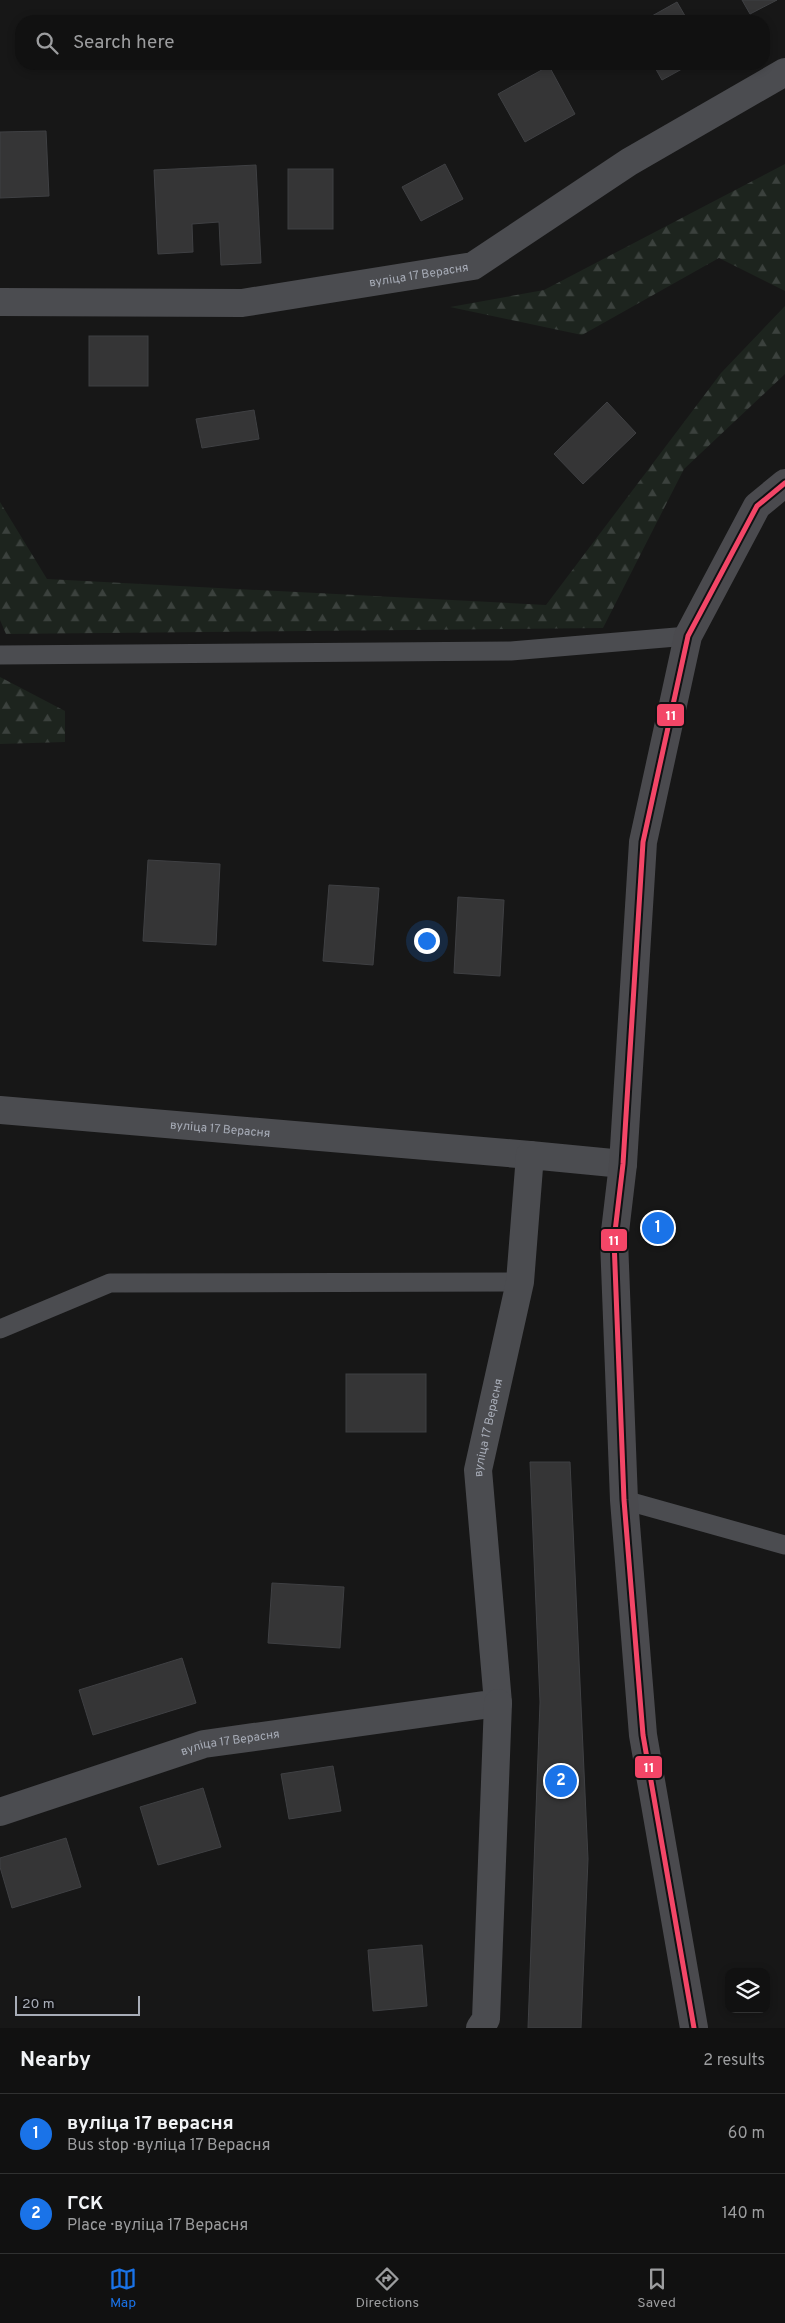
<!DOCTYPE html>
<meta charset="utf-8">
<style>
:root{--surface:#111;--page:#1a1a1a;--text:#f1f3f6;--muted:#9c9d9f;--line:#303131;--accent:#1a73e8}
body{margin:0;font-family:Overpass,sans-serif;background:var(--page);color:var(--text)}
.controls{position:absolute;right:15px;bottom:15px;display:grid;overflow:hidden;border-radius:10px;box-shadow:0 2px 8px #0003}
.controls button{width:45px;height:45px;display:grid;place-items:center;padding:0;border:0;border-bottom:1px solid var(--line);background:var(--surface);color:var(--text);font:25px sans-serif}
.scale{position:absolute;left:15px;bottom:12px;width:125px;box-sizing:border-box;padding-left:5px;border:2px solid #a8adb8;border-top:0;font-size:14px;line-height:18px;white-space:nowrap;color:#a8adb8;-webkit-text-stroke:4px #111113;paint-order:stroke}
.you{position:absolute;left:426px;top:940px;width:18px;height:18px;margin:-12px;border:4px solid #fff;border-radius:50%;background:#1a73e8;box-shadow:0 0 0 8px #1a73e833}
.badge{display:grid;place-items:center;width:32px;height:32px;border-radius:50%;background:var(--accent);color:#fff;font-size:16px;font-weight:700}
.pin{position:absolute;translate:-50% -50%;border:2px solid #fff;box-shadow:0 1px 5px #0006}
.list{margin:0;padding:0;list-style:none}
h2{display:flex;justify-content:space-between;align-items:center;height:65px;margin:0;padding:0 20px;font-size:21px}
h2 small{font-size:16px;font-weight:400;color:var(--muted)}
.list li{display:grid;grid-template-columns:32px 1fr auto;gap:15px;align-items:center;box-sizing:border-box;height:80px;padding:0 20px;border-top:1px solid var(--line)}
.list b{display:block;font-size:19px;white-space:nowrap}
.list p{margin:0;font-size:16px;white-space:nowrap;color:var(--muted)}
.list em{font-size:16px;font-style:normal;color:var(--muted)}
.icon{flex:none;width:28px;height:28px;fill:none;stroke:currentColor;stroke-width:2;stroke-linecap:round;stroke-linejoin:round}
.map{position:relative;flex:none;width:785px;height:2028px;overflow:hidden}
.search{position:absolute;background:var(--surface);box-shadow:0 2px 8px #0003;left:15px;right:15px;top:15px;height:55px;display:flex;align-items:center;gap:12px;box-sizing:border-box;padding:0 18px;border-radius:20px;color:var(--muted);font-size:19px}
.sheet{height:225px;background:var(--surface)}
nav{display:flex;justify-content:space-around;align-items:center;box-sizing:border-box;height:70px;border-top:1px solid var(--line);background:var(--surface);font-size:14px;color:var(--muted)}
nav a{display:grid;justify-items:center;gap:2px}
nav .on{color:var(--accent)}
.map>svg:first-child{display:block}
.forest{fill:url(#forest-firs)}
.building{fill:#353536;stroke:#3f4043}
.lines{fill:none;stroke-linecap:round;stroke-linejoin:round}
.lane{stroke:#4b4c50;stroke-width:19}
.street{stroke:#4b4c50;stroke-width:28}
.secondary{stroke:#4a4a4e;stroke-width:28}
.bus-1-casing{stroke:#111113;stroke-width:9}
.bus-1{stroke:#f34667;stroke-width:5}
.labels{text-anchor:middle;stroke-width:4;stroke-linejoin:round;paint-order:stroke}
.street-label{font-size:12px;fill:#a8adb8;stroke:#111113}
.line-badge{stroke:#111113;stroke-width:2}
.badge-label{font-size:14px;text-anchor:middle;font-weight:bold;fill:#fff}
</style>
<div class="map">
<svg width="785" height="2028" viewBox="0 0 785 2028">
<defs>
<pattern id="forest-firs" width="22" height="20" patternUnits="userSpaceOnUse" patternTransform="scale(1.25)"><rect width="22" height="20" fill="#1d241e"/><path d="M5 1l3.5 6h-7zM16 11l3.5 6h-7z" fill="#3b413d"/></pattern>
</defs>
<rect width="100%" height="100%" fill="#171717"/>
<g class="forest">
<polygon points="785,164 785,291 719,258 582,335 450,307 544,290"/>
<polygon points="785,306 785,374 684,469 603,628 6,634 0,620 0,502 47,579 546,605 721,373"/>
<polygon points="0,677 65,711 65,742 0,744"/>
</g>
<g class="building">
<polygon points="742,0 777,0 750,14"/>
<polygon points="677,2 688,21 643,21"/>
<polygon points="653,64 691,64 662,80"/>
<polygon points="549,66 575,114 525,142 498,94"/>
<polygon points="46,131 49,196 0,198 0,132"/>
<polygon points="445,164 463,199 421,221 402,187"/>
<polygon points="256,165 261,263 221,265 219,222 192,224 193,252 158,254 154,170"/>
<rect x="288" y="169" width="45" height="60"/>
<rect x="89" y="336" width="59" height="50"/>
<polygon points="607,402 636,433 583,484 554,454"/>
<polygon points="254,410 259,439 202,448 196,419"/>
<polygon points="148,860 220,864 216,945 143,941"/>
<polygon points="329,885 379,888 373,965 323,961"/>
<polygon points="458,897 504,900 500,976 454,973"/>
<rect x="346" y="1374" width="80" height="58"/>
<polygon points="530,1462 570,1462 588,1859 581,2028 528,2028 540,1702"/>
<polygon points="272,1583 344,1587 340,1648 268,1643"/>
<polygon points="182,1658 196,1703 93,1735 79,1690"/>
<polygon points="333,1766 341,1811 289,1819 281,1774"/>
<polygon points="203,1788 221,1847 158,1865 140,1807"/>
<polygon points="66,1838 81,1887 12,1908 0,1867 0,1858"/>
<polygon points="422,1945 427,2006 373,2011 368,1950"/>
</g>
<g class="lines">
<g class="lane">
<polyline points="0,655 511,651 688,636"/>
<polyline points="0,1329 110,1283 520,1282"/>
<polyline points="624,1500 785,1545"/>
</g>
<g class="street">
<path id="s1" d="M0,302L242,303L473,266L629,162L785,72"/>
<path id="s2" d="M0,1110L530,1155"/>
<path id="s3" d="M0,1812L204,1744L498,1703L478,1470L520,1282L530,1155L623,1164"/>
<polyline points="480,2028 486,2019 498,1703"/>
</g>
<polyline class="secondary" points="694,2028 643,1735 624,1500 614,1240 623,1164 643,842 688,636 757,506 785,483"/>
<defs>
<polyline id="bus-1" points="694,2028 643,1735 624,1500 614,1240 623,1164 643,842 688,636 757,506 785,483"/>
</defs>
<use href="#bus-1" class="bus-1-casing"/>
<use href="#bus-1" class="bus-1"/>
</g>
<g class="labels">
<g class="street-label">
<text dy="4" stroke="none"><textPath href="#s1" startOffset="421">вуліца 17 Верасня</textPath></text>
<text dy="4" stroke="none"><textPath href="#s2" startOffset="221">вуліца 17 Верасня</textPath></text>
<text dy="4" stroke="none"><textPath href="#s3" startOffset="789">вуліца 17 Верасня</textPath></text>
<text dy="4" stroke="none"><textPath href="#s3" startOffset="241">вуліца 17 Верасня</textPath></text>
</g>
</g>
<g class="line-badge">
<rect x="656" y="703" width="29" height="24" rx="5" fill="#f34667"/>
<rect x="600" y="1228" width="28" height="24" rx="5" fill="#f34667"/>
<rect x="634" y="1755" width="29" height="24" rx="5" fill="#f34667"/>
</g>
<g class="badge-label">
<text x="671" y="720">11</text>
<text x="614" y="1245">11</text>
<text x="649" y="1772">11</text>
</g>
</svg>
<div class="controls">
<button><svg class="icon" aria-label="layers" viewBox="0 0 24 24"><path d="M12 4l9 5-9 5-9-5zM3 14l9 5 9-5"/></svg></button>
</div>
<div class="scale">20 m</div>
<div class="you"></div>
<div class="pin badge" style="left:658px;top:1228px">1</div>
<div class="pin badge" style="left:561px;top:1781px">2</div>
<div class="search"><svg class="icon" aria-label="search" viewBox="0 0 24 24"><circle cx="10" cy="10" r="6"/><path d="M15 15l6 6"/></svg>Search here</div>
</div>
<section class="sheet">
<h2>Nearby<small>2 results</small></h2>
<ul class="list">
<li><span class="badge">1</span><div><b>вуліца 17 верасня</b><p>Bus stop · вуліца 17 Верасня</p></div><em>60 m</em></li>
<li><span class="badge">2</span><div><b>ГСК</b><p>Place · вуліца 17 Верасня</p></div><em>140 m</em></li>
</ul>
</section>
<nav>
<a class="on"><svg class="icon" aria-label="map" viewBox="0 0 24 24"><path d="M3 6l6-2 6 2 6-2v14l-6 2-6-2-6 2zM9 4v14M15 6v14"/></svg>Map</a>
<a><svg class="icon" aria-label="directions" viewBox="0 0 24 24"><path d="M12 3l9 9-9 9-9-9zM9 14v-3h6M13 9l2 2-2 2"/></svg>Directions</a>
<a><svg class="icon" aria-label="saved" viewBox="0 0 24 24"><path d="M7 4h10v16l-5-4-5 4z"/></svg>Saved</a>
</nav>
